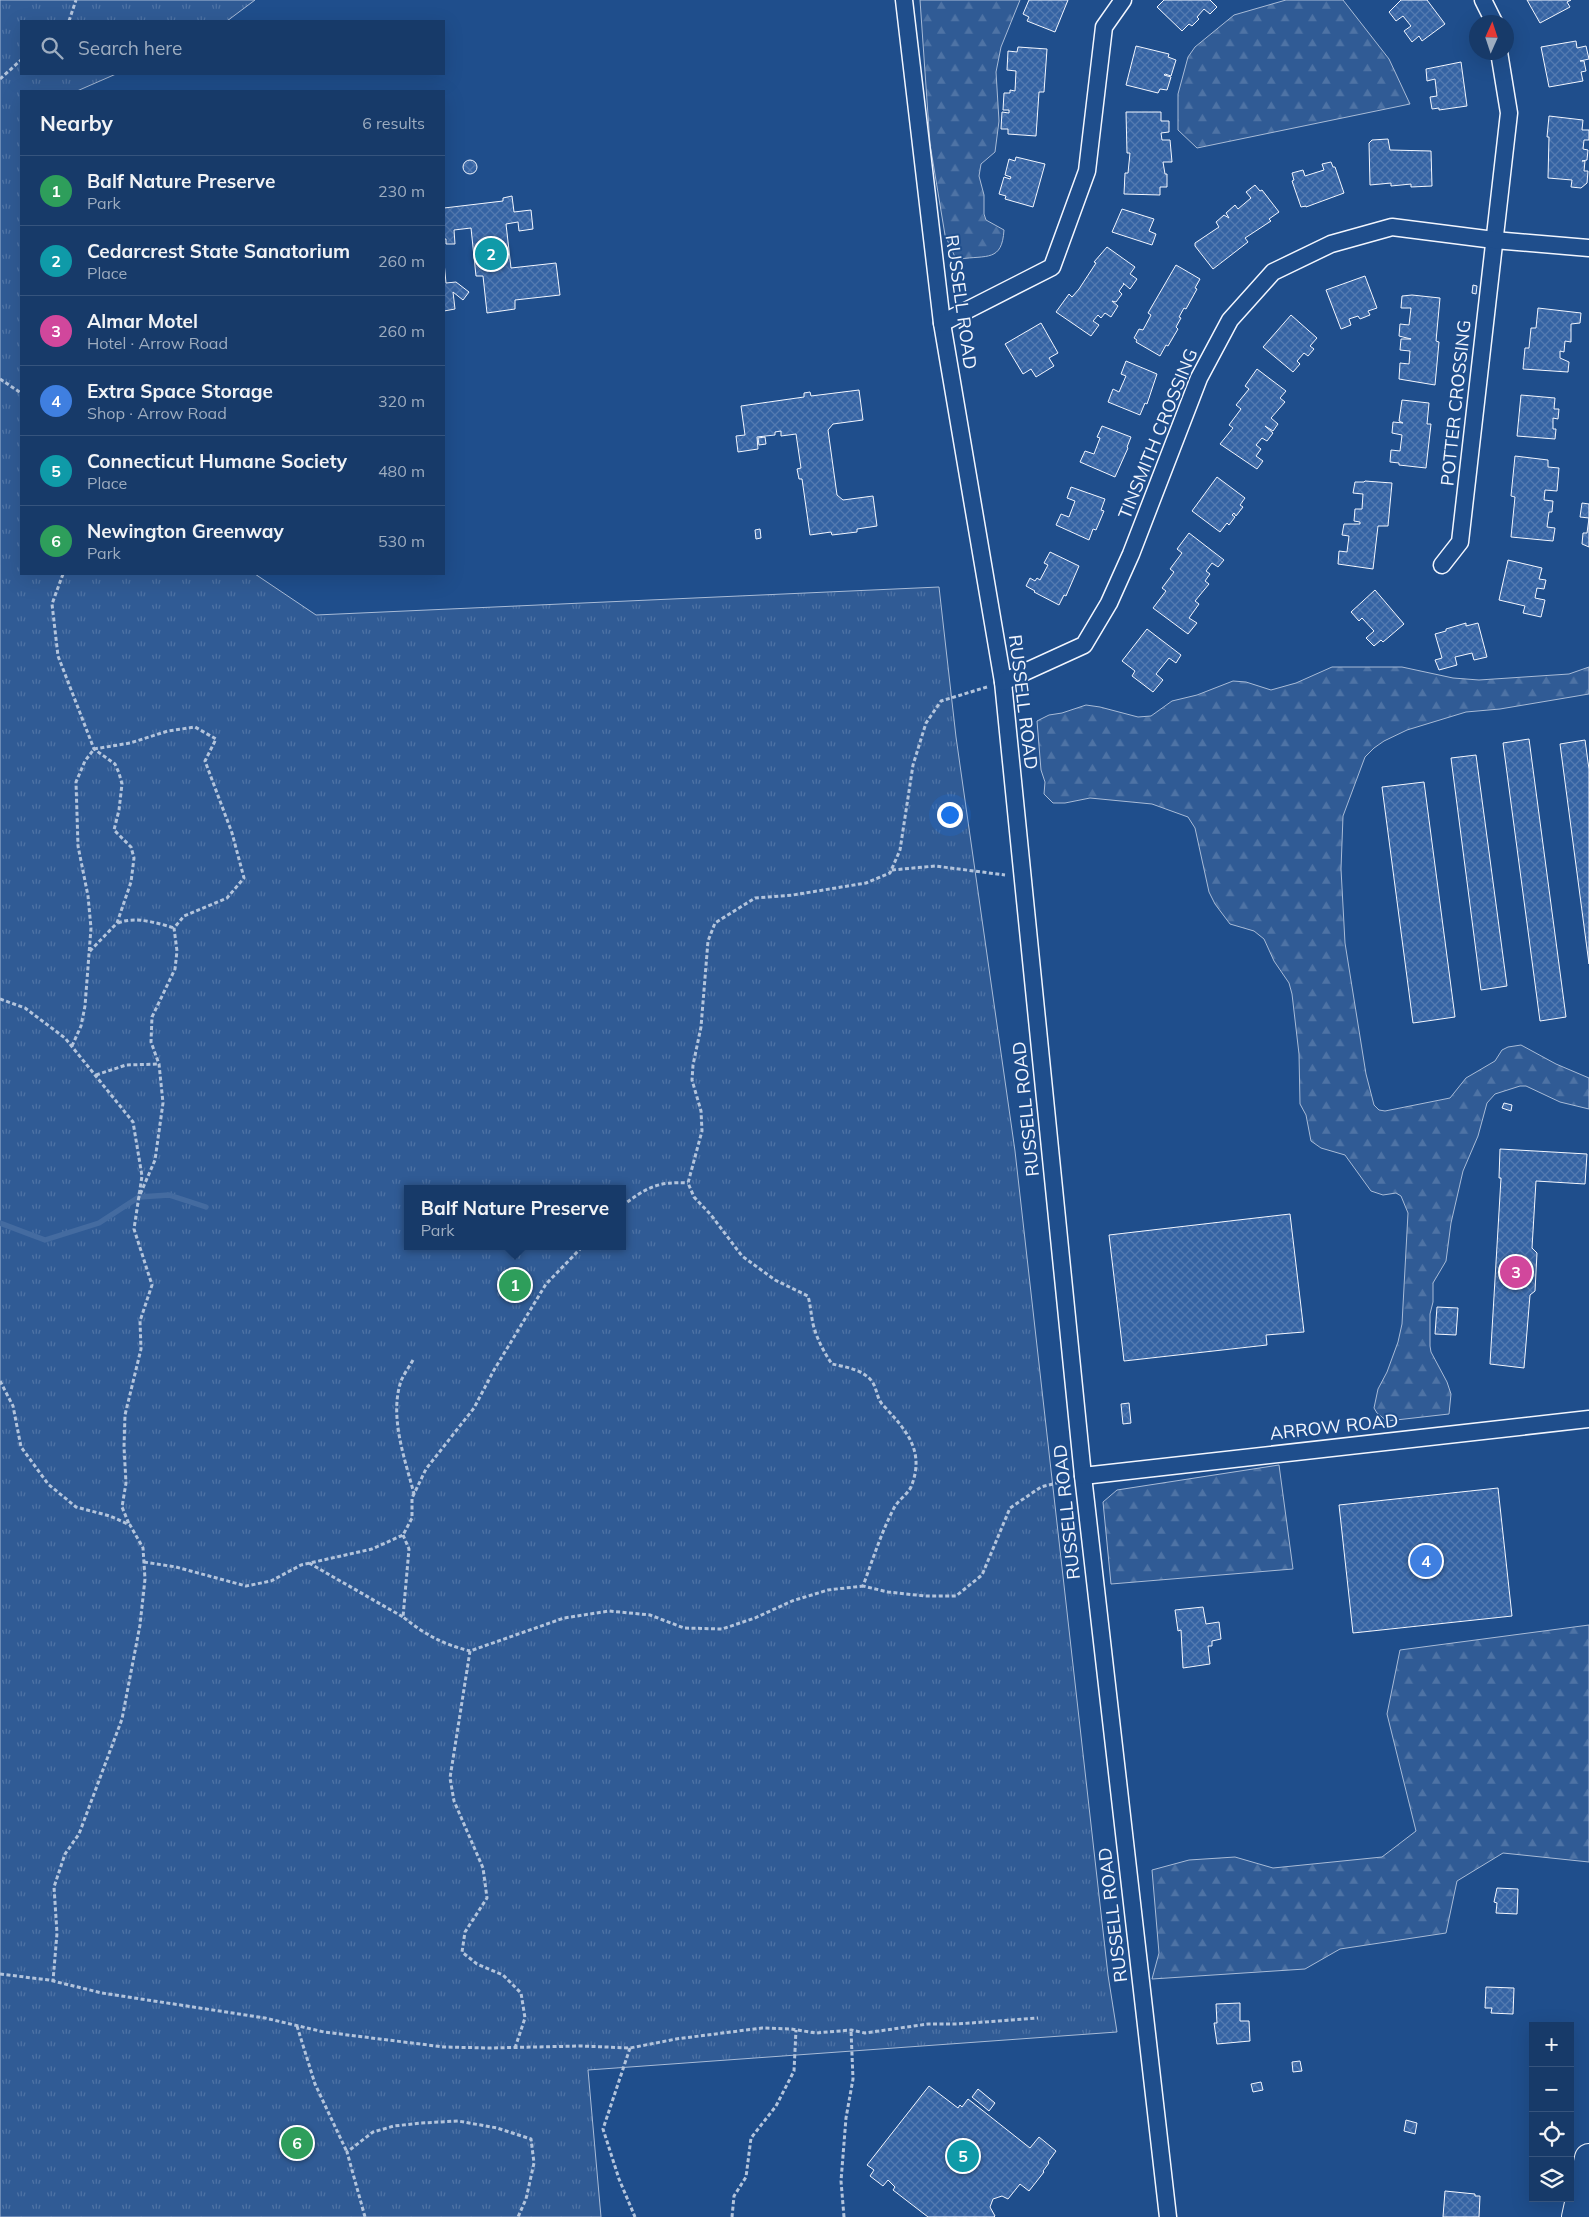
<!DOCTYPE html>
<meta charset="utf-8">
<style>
:root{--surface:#173a69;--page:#244571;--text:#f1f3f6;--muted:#9eadc0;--line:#36547d;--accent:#d6ab8b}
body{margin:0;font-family:Mulish,sans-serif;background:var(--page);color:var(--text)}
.controls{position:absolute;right:15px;bottom:15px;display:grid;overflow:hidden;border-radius:0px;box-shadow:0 5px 20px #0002}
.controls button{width:45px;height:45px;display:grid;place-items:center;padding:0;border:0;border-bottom:1px solid var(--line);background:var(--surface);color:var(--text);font:25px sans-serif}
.compass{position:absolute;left:1469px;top:15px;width:45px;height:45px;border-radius:50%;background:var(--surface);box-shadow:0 5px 20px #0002;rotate:3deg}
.you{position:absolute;left:949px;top:814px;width:18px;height:18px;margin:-12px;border:4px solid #fff;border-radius:50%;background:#1a73e8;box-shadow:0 0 0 8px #1a73e833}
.badge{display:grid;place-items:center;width:32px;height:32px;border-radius:50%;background:var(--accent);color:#fff;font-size:16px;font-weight:700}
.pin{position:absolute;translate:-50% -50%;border:2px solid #fff;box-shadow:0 1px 5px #0006}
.popup{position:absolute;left:404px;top:1185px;width:222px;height:65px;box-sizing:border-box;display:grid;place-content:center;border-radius:0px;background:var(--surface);filter:drop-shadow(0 1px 4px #0005);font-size:16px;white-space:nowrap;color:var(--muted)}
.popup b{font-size:19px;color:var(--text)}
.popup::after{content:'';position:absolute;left:50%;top:100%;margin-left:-10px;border:10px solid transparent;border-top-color:var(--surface)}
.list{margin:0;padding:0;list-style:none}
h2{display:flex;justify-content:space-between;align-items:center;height:65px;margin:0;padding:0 20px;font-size:21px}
h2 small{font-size:16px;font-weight:400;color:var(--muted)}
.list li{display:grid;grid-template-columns:32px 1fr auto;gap:15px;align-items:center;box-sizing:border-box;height:70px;padding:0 20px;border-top:1px solid var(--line)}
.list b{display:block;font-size:19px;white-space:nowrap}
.list p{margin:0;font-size:16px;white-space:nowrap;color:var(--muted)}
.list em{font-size:16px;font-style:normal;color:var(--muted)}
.icon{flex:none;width:28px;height:28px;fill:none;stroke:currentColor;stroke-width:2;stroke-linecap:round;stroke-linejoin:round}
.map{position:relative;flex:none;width:1589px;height:2217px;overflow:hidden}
.search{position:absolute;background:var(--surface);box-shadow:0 5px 20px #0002;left:20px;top:20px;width:425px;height:55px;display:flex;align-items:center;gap:12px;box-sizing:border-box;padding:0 18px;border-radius:0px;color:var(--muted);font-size:19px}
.panel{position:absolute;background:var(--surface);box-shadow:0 5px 20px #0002;left:20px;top:90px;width:425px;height:485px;border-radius:0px}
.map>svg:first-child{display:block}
.forest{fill:url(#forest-firs);stroke:#a8bbd7}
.park{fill:url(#park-tufts);stroke:#a8bbd7;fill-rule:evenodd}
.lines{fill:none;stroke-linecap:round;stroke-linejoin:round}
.stream{stroke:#446ba0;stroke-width:5.5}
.building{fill:url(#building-cross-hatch);stroke:#f2f6ff}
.minor-casing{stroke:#f2f6ff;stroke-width:19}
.trunk-casing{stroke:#f2f6ff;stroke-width:30}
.path{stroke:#b3c4dc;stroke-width:3;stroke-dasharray:4 2.5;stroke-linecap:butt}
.minor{stroke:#1f4e8c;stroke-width:16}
.trunk{stroke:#1f4e8c;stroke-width:28}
.labels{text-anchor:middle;stroke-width:4;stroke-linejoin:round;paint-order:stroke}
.street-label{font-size:18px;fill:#f2f6ff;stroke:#1f4e8c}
</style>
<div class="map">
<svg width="1589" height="2217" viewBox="0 0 1589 2217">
<defs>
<pattern id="forest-firs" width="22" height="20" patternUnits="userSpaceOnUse" patternTransform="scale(1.25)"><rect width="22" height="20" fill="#305b95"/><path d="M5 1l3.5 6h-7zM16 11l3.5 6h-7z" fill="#4e73a5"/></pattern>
<pattern id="park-tufts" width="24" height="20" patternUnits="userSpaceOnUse" patternTransform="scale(1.25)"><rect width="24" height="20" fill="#305b95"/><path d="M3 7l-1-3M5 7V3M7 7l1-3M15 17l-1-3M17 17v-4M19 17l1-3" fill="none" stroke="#4e73a5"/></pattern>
<pattern id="building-cross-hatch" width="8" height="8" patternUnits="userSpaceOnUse" patternTransform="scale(1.25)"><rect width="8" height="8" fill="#3563a3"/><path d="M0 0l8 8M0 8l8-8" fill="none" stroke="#537ab1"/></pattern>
</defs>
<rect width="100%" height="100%" fill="#1f4e8c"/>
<g class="forest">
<path d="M920,0H1020L1001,47L996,72L999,121L995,152L981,164L979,176L984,195V214L986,220L1004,230C1002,262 987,255 960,259L955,257L945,235L930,144Z"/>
<polygon points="1286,0 1343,0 1389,59 1410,104 1197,148 1178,130 1178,94 1188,57 1195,47 1234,15"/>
<polygon points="1332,667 1402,667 1453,678 1479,680 1569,674 1589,667 1589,694 1500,709 1466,712 1407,730 1384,741 1374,748 1365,757 1343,816 1341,869 1345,943 1366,1074 1374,1105 1379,1110 1385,1111 1450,1098 1466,1078 1495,1061 1502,1050 1508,1047 1521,1045 1556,1064 1589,1078 1589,1109 1560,1102 1526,1086 1520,1086 1495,1094 1487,1103 1478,1136 1463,1171 1451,1223 1446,1261 1433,1283 1433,1302 1430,1314 1430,1346 1431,1352 1447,1382 1451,1394 1449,1414 1387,1421 1377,1413 1374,1408 1378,1389 1387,1372 1398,1342 1402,1324 1408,1213 1401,1196 1396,1193 1383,1195 1371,1191 1345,1155 1321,1148 1311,1141 1306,1115 1300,1104 1299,1054 1292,994 1289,983 1274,961 1264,939 1254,931 1230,924 1215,904 1209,892 1195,828 1188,817 1152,804 1090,798 1065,803 1053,803 1044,794 1045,782 1041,770 1037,721 1049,715 1062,713 1086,705 1100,707 1138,717 1151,716 1172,701 1197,695 1233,681 1246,682 1271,690 1296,683"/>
<polygon points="1279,1465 1293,1569 1111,1584 1103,1502 1117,1490"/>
<polygon points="1589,1625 1589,1862 1503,1853 1457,1881 1446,1933 1340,1949 1305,1969 1152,1979 1159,1953 1152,1870 1189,1860 1235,1857 1273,1868 1382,1857 1416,1831 1387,1714 1400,1650"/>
</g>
<path class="park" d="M0,0H255L227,21H21V74H116L77,91H21V574H255L316,615L939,587L956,737L1015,1151L1108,1975L1117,2032L588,2070L601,2217H0ZM408,1189H622V1246H408Z"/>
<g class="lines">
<polyline class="stream" points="0,1223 45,1240 99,1223 139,1197 169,1195 206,1207"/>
</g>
<g class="building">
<polygon points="1029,0 1068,0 1055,32 1027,21 1029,17 1023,14"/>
<polygon points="1164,0 1210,0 1217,7 1210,14 1204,9 1197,17 1199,19 1192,26 1189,24 1182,31 1157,7"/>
<polygon points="1401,0 1427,0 1445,24 1422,41 1419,36 1412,42 1404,31 1411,26 1403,16 1396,21 1389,12"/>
<polygon points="1527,0 1571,0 1567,2 1570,7 1540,23"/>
<polygon points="1576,41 1577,48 1586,46 1589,59 1580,61 1584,61 1586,71 1581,72 1583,81 1549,87 1541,47"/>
<polygon points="1136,46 1169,54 1168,57 1176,60 1171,76 1165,74 1164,75 1171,77 1167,90 1160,89 1158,93 1126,85"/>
<polygon points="1018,47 1047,49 1044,92 1039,92 1036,136 1008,134 1008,129 1001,129 1002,112 1009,113 1009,110 1003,110 1004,93 1010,93 1010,90 1015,91 1016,71 1007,70 1008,51 1017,52"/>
<polygon points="1461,62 1467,106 1439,110 1439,108 1432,109 1430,97 1437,96 1435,79 1427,81 1426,69"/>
<polygon points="1126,112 1161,112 1161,121 1169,121 1169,132 1161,133 1162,140 1170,140 1172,162 1163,162 1165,174 1167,174 1167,187 1160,187 1160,195 1124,194 1125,173 1128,173 1130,153 1127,153"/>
<polygon points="1549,116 1583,120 1582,130 1589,130 1589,140 1584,140 1583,149 1588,150 1587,160 1582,161 1585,161 1584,171 1588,171 1587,183 1581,188 1571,187 1572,180 1548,178 1549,137 1547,137"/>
<polygon points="1388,139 1390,150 1431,151 1432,186 1411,187 1411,184 1391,186 1391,183 1370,185 1369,143 1372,140"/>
<polygon points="1016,157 1045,164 1033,207 1005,199 1006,196 999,194 1004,177 1010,179 1011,177 1005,175 1009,159 1015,161"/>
<circle cx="470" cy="167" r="7"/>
<polygon points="1331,162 1333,167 1335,167 1344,193 1306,207 1306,206 1301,207 1292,181 1294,180 1292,173 1303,170 1305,176 1324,170 1322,164"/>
<polygon points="1255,185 1260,191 1262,190 1279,212 1269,219 1271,221 1245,238 1248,242 1213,269 1195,246 1195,243 1219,227 1216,222 1224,215 1229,218 1226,213 1235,205 1238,209 1251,198 1246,192"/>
<polygon points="512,196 514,212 531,210 533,229 519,231 518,222 506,224 511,268 556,263 560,295 515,300 515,309 487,313 483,276 476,276 471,228 454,230 455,244 446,244 446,239 444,239 444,208 503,201 503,198"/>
<polygon points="1122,209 1154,219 1149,231 1156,234 1152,245 1112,232"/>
<polygon points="1107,247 1135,267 1130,274 1137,279 1130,289 1123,283 1124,284 1119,291 1122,294 1116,302 1112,301 1118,306 1111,317 1105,313 1101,318 1098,315 1093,321 1099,325 1091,336 1056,312 1069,294 1072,297 1079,289 1096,263 1094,262"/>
<polygon points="444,262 446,283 456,282 469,292 463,300 453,292 455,309 444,311"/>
<polygon points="1176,265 1200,279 1195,288 1197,289 1186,309 1184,308 1179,317 1181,318 1176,327 1178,329 1168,346 1166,345 1160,356 1136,342 1137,340 1134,338 1139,329 1143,330 1151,315 1148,313"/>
<polygon points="1365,276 1377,308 1368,311 1370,315 1360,319 1358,316 1349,319 1351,325 1341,329 1326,290"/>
<polygon points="1473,285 1477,286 1476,294 1472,293"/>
<polygon points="1412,295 1440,298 1436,341 1439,342 1435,385 1399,379 1400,363 1409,364 1410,351 1400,350 1401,339 1411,339 1399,336 1400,324 1409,325 1411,308 1401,308 1402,296"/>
<polygon points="1538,308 1581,313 1580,323 1571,324 1571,342 1565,341 1564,352 1560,351 1560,358 1569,362 1568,372 1523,369 1525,348 1529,348 1531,328 1536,328"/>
<polygon points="1291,315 1317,338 1310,346 1314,349 1308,356 1304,353 1297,361 1300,364 1293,372 1263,347"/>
<polygon points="1041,323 1058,353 1049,358 1054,366 1036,377 1031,369 1023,374 1005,344"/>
<polygon points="1126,361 1157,374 1147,404 1145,403 1140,415 1108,402 1113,389 1119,392 1126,376 1121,374"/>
<polygon points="1257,369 1286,391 1280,398 1285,402 1271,418 1278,424 1273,431 1265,426 1273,433 1267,441 1262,438 1256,445 1261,449 1256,456 1263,461 1257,469 1220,444 1233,428 1229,425 1241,409 1236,405 1249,389 1245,386"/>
<polygon points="859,390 863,420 833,424 828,430 837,495 843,500 873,496 877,526 857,529 857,532 832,535 831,532 810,535 802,479 799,479 797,469 801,468 796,434 781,436 781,431 775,432 775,435 757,437 758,449 738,452 736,436 745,435 741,406 804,397 804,393 810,392 811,396"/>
<polygon points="1521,395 1555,398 1554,409 1559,409 1558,419 1553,418 1553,429 1556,429 1555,439 1517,436"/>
<polygon points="1402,400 1429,403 1427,424 1431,424 1426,468 1399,465 1399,463 1390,462 1391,450 1400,451 1402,435 1392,433 1393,422 1403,423 1399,421"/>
<polygon points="1102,426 1131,437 1127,447 1128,448 1115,477 1080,462 1085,451 1094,454 1100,438 1097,437"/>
<polygon points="765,437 766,444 759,445 758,438"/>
<polygon points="1515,456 1548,460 1548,467 1559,468 1557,491 1545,490 1544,500 1553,501 1552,512 1549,512 1547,527 1555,528 1553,541 1511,537 1515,497 1511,496"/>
<polygon points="1217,477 1245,498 1240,505 1243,507 1236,516 1234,513 1232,515 1235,517 1229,525 1227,523 1220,532 1192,511"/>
<polygon points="1365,481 1392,483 1388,526 1378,526 1373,569 1338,564 1339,551 1347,552 1349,536 1342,535 1344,524 1360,524 1360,522 1354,521 1355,509 1362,509 1363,494 1353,493 1355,482 1364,482"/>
<polygon points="1071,487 1105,499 1101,510 1104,511 1096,530 1093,529 1089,540 1056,525 1061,514 1069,517 1075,501 1067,498"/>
<polygon points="1582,503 1589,504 1589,547 1582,544 1583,533 1587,533 1589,518 1580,517"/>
<polygon points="760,529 761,538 756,539 755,530"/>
<polygon points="1189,533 1224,560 1218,567 1212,563 1206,571 1210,574 1205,581 1209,584 1195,601 1199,604 1189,618 1197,623 1188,634 1153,608 1166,591 1162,588 1174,572 1170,569 1182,553 1177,549"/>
<polygon points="1050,552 1079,566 1066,596 1064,595 1059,605 1034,592 1035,591 1026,586 1030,578 1035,581 1037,578 1040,580 1048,565 1044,563"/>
<polygon points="1508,560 1542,568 1539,579 1546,580 1544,589 1537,588 1535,598 1545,600 1541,617 1523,613 1525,606 1499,600"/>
<polygon points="1375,590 1404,624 1383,642 1381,640 1374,646 1366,638 1374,631 1362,618 1359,621 1351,612"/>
<polygon points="1466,623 1466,626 1478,623 1487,657 1474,660 1472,653 1455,657 1457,665 1439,670 1435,660 1442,658 1435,634 1446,631 1446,629"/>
<polygon points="1147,629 1181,655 1176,663 1169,658 1156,674 1163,680 1153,692 1132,676 1135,671 1122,661"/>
<polygon points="1529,739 1566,1017 1540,1021 1503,743"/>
<polygon points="1585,740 1589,769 1589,964 1560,744"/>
<polygon points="1476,755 1507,986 1481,990 1451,758"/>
<polygon points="1424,782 1455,1017 1413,1023 1382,787"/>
<polygon points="1504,1103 1512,1105 1511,1111 1502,1108"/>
<polygon points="1500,1149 1587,1154 1585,1184 1536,1181 1532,1248 1537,1253 1535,1291 1530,1295 1524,1368 1490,1364 1501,1178 1499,1178"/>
<polygon points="1290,1214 1304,1332 1266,1335 1267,1345 1124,1361 1109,1235"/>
<polygon points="1437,1307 1458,1308 1456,1335 1435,1334"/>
<polygon points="1129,1403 1131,1423 1123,1424 1121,1404"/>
<polygon points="1498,1488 1512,1616 1353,1633 1339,1505"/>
<polygon points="1203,1607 1206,1624 1219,1622 1221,1639 1212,1641 1212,1646 1208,1646 1210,1664 1183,1668 1181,1630 1178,1631 1175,1610"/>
<polygon points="1497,1888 1518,1889 1517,1914 1496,1913 1497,1903 1494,1902"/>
<polygon points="1486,1987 1514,1988 1513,2014 1491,2013 1492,2008 1485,2008"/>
<polygon points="1240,2003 1240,2021 1249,2021 1250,2041 1217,2044 1214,2023 1217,2023 1216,2004"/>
<polygon points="1300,2061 1302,2071 1293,2072 1292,2062"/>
<polygon points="1261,2082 1263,2090 1253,2092 1251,2084"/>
<polygon points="929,2086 958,2108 960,2105 962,2107 968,2099 1030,2148 1039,2137 1056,2151 1048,2162 1049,2163 1043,2171 1044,2172 1029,2191 1020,2184 1008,2199 1002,2196 993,2199 990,2207 995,2216 994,2217 928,2217 893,2190 895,2187 888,2180 883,2186 870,2176 874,2170 867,2165"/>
<polygon points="978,2089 995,2103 989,2111 972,2097"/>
<polygon points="1406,2120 1417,2123 1415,2134 1404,2131"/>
<polygon points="1445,2191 1475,2194 1475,2196 1480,2196 1479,2217 1443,2217"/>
</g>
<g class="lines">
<defs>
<g id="minor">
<polyline points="904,0 942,323 1003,682 1083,1476 1168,2217"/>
<polyline points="1483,0 1494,22"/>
<polyline points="942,323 1052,267 1087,171 1104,27 1123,0"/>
<polyline points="1442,565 1460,542 1509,113 1499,52"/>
<polyline points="1003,682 1084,645 1109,603 1131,554 1199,378 1230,320 1273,272 1331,244 1392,227 1494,240 1589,248"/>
<polyline points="1083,1476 1589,1419"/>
</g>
<polyline id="trunk" points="1576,2217 1589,2158"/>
</defs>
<use href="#minor" class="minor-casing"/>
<use href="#trunk" class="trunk-casing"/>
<g class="path">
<polyline points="69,21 76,0"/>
<polyline points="0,79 21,60"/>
<polyline points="0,379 21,393"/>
<polyline points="63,574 52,604 58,656 94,749 115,764 119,773 122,784 119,810 114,830 131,847 134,858 131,882 117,923 89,952"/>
<path d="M987,687L941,701L926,723L913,765L900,850L890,873L866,883L793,895L755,898L715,923L708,941L701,1027L693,1065L692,1080L701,1111L702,1131L688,1183L694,1197L711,1215L742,1256L775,1280L808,1296C811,1307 811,1317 814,1328C818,1341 825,1354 832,1364C846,1367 865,1370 873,1383C877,1390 877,1398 882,1404C905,1429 926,1450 911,1487C907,1495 898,1500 894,1508C881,1533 873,1559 863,1586L888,1592L925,1596H956L982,1575L1010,1508L1041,1487L1068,1480"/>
<polyline points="892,870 935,866 1005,875"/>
<path d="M118,923C135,916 158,923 174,928"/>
<polyline points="0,999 25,1008 65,1038 133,1122 142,1176 134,1229 152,1285 140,1321 141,1349 125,1415 124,1447 126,1483 122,1507 129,1524"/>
<polyline points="72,1046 81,1026 85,1006 91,928 88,896 78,846 76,782 85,761 94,749 130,743 168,731 195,727 216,739 205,761 232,833 244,878 227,898 184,916 174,928 177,951 175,969 152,1017 151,1042 159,1064 163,1103 155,1160 139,1197"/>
<polyline points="96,1075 126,1065 159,1064"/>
<path d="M622,1206C646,1188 657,1181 688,1183"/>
<path d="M413,1360C409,1367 404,1374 401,1381C389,1417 405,1459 414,1494"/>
<polyline points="0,1381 13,1406 21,1447 48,1484 76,1507 110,1516 130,1525 143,1548 145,1579 140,1625 122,1719 79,1834 65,1854 54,1887 57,1933 53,1981"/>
<path d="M403,1535L409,1549L403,1617C426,1635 442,1644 470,1651"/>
<polyline points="144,1562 176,1567 246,1586 271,1581 301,1565 372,1549 403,1535 412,1518 412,1498 426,1469 474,1408 494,1370 546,1284 583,1246"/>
<polyline points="309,1563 403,1617"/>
<polyline points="0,1974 49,1980 102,1993 265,2018 324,2032 444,2047 489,2048 581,2046 630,2048 676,2039 762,2028 791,2029 816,2033 851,2030 865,2033 928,2024 957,2024 1038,2018"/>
<polyline points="297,2026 315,2084 347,2152"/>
<polyline points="515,2048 525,2018 521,1993 503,1975 477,1964 462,1952 465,1932 487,1898 483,1868 454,1801 450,1778 470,1651 564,1618 609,1611 650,1615 684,1628 722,1629 755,1618 792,1601 828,1590 863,1586"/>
<polyline points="630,2048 603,2129 619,2179 635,2217"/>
<polyline points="365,2217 347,2152 373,2132 394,2126 421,2123 458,2121 497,2128 531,2139 534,2163 526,2199 518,2217"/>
<polyline points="732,2217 734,2196 746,2177 751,2138 776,2106 794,2071 796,2030"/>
<polyline points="844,2217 841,2181 846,2118 853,2079 851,2030"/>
</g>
<use href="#minor" class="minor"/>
<use href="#trunk" class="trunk"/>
</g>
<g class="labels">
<g class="street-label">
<text transform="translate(961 302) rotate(82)" y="6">RUSSELL ROAD</text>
<text transform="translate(1456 403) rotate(-84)" y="6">POTTER CROSSING</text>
<text transform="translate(1158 434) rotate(-68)" y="6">TINSMITH CROSSING</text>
<text transform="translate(1023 702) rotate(83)" y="6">RUSSELL ROAD</text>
<text transform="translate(1026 1109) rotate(-96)" y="6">RUSSELL ROAD</text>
<text transform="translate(1334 1427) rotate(-6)" y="6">ARROW ROAD</text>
<text transform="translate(1067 1512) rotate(-96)" y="6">RUSSELL ROAD</text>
<text transform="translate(1113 1915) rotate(-97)" y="6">RUSSELL ROAD</text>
</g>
</g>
</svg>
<div class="controls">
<button>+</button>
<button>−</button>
<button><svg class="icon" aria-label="locate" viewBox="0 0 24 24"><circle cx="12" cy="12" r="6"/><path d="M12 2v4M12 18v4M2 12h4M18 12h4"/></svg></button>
<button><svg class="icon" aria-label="layers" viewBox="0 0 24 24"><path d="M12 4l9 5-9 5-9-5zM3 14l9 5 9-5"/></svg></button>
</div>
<svg class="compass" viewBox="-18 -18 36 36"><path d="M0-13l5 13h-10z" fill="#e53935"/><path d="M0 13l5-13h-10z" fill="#9eadc0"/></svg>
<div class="you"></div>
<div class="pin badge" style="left:515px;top:1285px;background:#2e9e5b">1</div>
<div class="popup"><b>Balf Nature Preserve</b>Park</div>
<div class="pin badge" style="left:491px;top:254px;background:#0f9aa8">2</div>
<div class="pin badge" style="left:1516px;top:1272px;background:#d1479c">3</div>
<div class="pin badge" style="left:1426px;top:1561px;background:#3f7fe0">4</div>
<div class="pin badge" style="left:963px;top:2156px;background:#0f9aa8">5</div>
<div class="pin badge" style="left:297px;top:2143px;background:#2e9e5b">6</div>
<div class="search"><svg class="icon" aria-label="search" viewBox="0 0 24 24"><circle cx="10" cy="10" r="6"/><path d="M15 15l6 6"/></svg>Search here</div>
<section class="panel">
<h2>Nearby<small>6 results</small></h2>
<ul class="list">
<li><span class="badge" style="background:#2e9e5b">1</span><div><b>Balf Nature Preserve</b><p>Park</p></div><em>230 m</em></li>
<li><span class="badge" style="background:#0f9aa8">2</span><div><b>Cedarcrest State Sanatorium</b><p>Place</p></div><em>260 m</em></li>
<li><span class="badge" style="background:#d1479c">3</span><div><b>Almar Motel</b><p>Hotel · Arrow Road</p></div><em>260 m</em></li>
<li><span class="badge" style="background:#3f7fe0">4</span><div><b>Extra Space Storage</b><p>Shop · Arrow Road</p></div><em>320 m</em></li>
<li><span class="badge" style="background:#0f9aa8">5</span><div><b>Connecticut Humane Society</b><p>Place</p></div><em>480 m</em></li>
<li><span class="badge" style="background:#2e9e5b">6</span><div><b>Newington Greenway</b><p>Park</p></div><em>530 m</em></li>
</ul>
</section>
</div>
